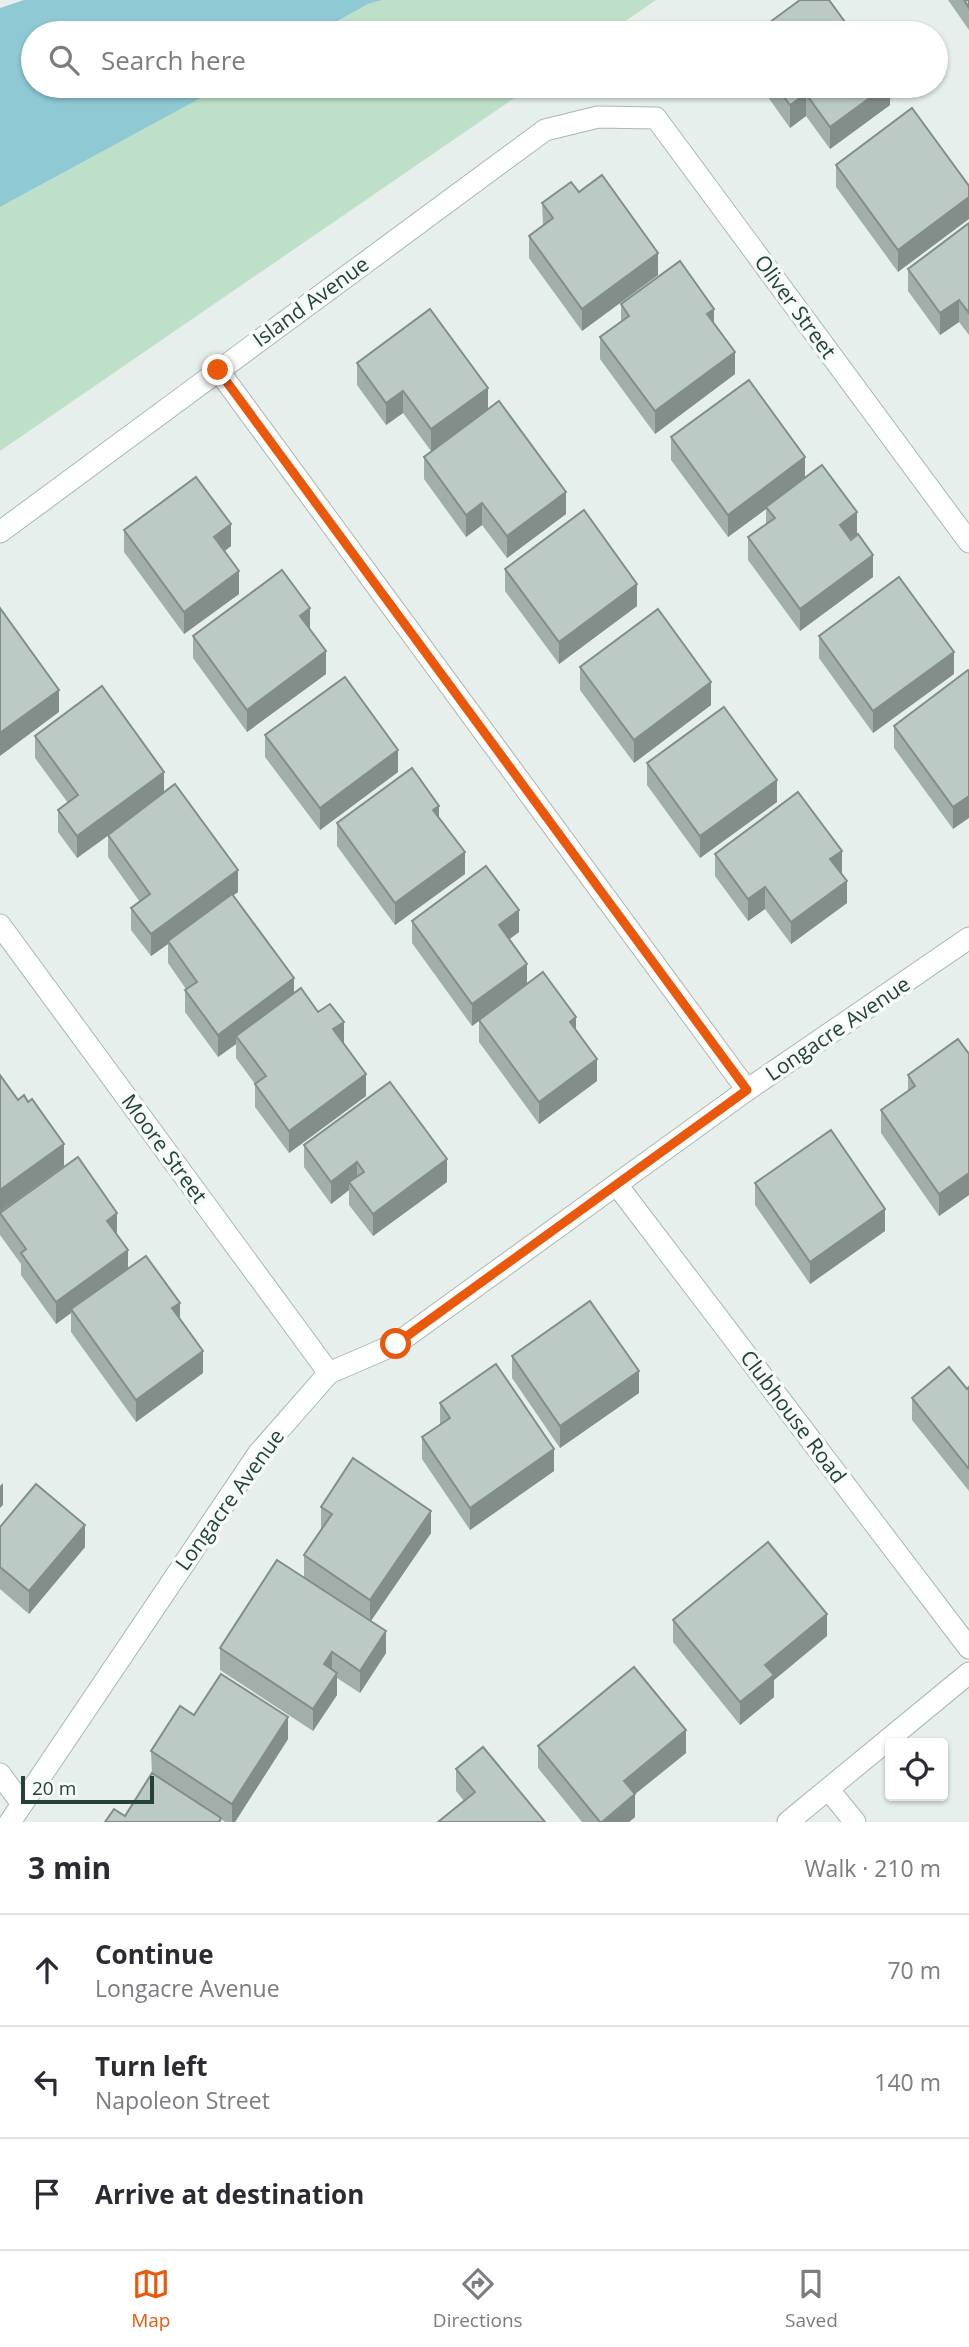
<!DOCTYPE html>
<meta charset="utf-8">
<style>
:root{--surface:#fff;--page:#f7f7f7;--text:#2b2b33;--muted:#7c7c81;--line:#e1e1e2;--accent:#ea580c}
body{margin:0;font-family:"Open Sans",sans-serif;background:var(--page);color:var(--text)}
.controls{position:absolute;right:21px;bottom:21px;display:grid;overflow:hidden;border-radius:7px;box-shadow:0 2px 5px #0004}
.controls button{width:63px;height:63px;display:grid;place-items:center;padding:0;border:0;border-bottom:2px solid var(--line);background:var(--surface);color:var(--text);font:35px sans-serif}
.scale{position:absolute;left:21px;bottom:18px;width:133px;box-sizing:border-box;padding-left:7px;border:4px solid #24423a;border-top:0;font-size:19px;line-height:24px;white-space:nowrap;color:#24423a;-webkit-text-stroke:5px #f7fbf9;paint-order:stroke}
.stop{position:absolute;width:21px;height:21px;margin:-16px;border:5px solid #ea580c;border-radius:50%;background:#fff}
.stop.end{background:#ea580c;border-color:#fff;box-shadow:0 2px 7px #0008}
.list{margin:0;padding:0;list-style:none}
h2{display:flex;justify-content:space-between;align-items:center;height:91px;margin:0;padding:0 28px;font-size:30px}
h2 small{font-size:23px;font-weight:400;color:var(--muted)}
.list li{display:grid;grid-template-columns:46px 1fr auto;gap:21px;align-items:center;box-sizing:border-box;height:112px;padding:0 28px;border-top:2px solid var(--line)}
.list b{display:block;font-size:26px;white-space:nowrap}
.list p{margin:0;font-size:23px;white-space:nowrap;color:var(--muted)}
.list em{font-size:23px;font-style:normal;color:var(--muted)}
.icon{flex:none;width:38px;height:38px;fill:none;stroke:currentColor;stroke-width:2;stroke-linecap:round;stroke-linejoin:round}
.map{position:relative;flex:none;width:969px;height:1822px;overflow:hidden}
.search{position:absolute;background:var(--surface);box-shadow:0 2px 5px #0004;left:21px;right:21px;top:21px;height:77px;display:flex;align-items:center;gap:18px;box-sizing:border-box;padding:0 24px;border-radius:38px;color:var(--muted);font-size:26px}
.sheet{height:427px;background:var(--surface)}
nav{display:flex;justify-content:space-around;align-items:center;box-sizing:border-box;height:98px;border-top:2px solid var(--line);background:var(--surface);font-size:19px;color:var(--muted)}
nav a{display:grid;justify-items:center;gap:4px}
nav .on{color:var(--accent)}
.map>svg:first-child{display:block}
.green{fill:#bfe0c8}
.water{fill:#8ec9d4}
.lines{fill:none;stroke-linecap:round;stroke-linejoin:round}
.street-casing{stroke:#a8b8b2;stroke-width:23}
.street{stroke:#fff;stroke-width:21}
.wall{fill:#a1aea9}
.shaded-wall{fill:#838d89}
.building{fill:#bbcac4;stroke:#838d89;stroke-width:2}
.route{stroke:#ea580c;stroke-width:9}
.labels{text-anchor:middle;stroke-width:7;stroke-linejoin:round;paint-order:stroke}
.street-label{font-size:21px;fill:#24423a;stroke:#f7fbf9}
</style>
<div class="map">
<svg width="969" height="1822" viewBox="0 0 969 1822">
<rect width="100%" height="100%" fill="#e6efeb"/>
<g class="green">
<polygon points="382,0 656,0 608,33 316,33 368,4"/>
<polygon points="223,86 532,86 0,451 0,207"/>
</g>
<polygon class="water" points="24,0 382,0 368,4 316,33 33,33 33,86 223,86 0,207 0,8"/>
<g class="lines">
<defs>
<g id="street">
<polyline points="218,370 747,1090"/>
<polyline points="0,532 545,130 598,117 656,118 969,542"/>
<polyline points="0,925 329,1373"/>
<polyline points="617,1185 969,1648"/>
<polyline points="0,1774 22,1804"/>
<polyline points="829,1790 855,1822"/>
<polyline points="10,1822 258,1454 329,1373 396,1344 747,1090 969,938"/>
<polyline points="788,1822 969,1673"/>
</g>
</defs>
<use href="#street" class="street-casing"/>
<use href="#street" class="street"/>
</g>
<g class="wall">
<polygon points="948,0 969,0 969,30"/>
<polygon points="760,86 890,86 890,105 830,149 806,116 790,128"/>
<polygon points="836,165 969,186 898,272 836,187"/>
<polygon points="579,192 658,275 582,331 529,258 529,236 543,226 542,203"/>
<polygon points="969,223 969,335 959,322 940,335 908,291 908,269"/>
<polygon points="621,304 714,324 735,374 655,434 600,359 600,337 621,322"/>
<polygon points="357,363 488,410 566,514 507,558 482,525 466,537 424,479 424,457 431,451 403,413 386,425 357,385"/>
<polygon points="671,437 805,478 857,534 850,539 873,577 800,631 748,560 748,537 766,524 766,509 728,537 671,460"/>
<polygon points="124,530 231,546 225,551 239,594 184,634 124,552"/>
<polygon points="505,569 637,606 559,664 505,591"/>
<polygon points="310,629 326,674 247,732 193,658 193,636"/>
<polygon points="819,636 954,674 873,733 819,658"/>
<polygon points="580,667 711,705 634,763 580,690"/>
<polygon points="969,671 953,829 894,748 894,726"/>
<polygon points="265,735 398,772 320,830 265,757"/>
<polygon points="35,736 164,793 238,892 233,895 294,993 318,1012 344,1044 366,1096 289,1153 255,1107 255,1084 236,1058 236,1044 218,1057 185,1012 185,990 186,989 168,963 168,944 151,956 131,930 131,908 140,902 108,857 108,836 77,858 58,832 58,810 68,803 35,758"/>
<polygon points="647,763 777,802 700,858 647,785"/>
<polygon points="337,823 465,874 395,925 337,846"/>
<polygon points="715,854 842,874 847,903 791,944 765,909 748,921 715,876"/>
<polygon points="412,921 519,932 509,939 527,984 576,1031 597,1081 539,1124 479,1042 479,1021 472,1026 412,943"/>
<polygon points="969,1054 969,1195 939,1216 881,1133 881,1110 908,1092 908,1075"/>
<polygon points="304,1145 447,1182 373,1236 349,1205 349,1190 331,1204 304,1167"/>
<polygon points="755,1183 885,1231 810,1284 755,1205"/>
<polygon points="0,1213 117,1235 128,1269 180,1319 203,1373 136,1422 71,1332 71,1313 56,1324 21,1275 21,1264 0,1235"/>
<polygon points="512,1356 639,1393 560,1448 512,1378"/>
<polygon points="969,1387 969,1491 912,1420 912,1398 967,1389"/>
<polygon points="440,1403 554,1471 470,1530 422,1459 422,1437 440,1425"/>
<polygon points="321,1507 431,1533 371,1621 386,1653 360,1693 337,1678 337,1695 313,1731 220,1670 220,1648 304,1577 304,1555 321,1529"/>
<polygon points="0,1527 85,1547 29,1614 0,1589"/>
<polygon points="673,1620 827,1636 774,1680 774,1697 740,1725 673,1642"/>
<polygon points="194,1715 288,1739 235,1822 225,1822 221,1819 221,1822 125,1816 152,1774 151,1751"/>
<polygon points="538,1746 686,1753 635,1794 635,1817 629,1822 582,1822 538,1768"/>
<polygon points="456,1769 545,1822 464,1801 456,1791"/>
</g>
<g class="shaded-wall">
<polygon points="886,86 890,86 890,105 830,149 830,127"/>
<polygon points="806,94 806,116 790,128 790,105"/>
<polygon points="969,197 969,219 898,272 898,250"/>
<polygon points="658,253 658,275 582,331 582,309"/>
<polygon points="959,300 959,322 940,335 940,313"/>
<polygon points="714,309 714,331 707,314"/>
<polygon points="735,352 735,374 655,434 655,411"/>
<polygon points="488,388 488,410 431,451 431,429"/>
<polygon points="403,391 403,413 386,425 386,403"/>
<polygon points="805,457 805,480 766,507 766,509 728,537 728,515"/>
<polygon points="566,492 566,514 507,558 507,536"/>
<polygon points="482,503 482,525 466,537 466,515"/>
<polygon points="857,512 857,534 840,547 840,525"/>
<polygon points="231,524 231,546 214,559 214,537"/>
<polygon points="873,555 873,577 800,631 800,609"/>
<polygon points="239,571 239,594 184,634 184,612"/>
<polygon points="637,584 637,606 559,664 559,642"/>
<polygon points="310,608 310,630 300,616"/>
<polygon points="326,651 326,674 247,732 247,710"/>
<polygon points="954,652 954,674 873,733 873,711"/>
<polygon points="711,682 711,705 634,763 634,740"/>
<polygon points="59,690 59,712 0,756 0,733"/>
<polygon points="398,750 398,772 320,830 320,808"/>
<polygon points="164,772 164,794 77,858 77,836"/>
<polygon points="777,780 777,802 700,858 700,836"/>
<polygon points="969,796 969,818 953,829 953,807"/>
<polygon points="439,806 439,828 433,810"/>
<polygon points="842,851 842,874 830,882 830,859"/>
<polygon points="465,852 465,874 395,925 395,903"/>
<polygon points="238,870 238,892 169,943 168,941 168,944 151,956 151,934"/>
<polygon points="847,881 847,903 791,944 791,922"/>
<polygon points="765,887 765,909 748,921 748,899"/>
<polygon points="519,910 519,932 499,947 499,925"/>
<polygon points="527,964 527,986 472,1026 472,1004"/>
<polygon points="294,978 294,1000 236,1036 236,1044 218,1057 218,1035"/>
<polygon points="576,1017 576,1039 570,1022"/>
<polygon points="344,1022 344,1044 333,1029"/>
<polygon points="597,1059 597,1081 539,1124 539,1102"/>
<polygon points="366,1074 366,1096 289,1153 289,1131"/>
<polygon points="64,1144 64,1166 0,1212 0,1190"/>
<polygon points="447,1159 447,1182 373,1236 373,1214"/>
<polygon points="357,1162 357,1184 349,1182 349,1190 331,1204 331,1182"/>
<polygon points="969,1173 969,1195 939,1216 939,1194"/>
<polygon points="885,1209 885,1231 810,1284 810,1262"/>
<polygon points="117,1213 117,1235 107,1221"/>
<polygon points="128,1250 128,1272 71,1309 71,1313 56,1324 56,1302"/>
<polygon points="180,1303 180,1325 172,1308"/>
<polygon points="203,1351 203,1373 136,1422 136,1400"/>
<polygon points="639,1371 639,1393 560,1448 560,1426"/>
<polygon points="554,1449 554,1471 470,1530 470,1508"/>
<polygon points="3,1483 3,1505 0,1508 0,1486"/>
<polygon points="431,1511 431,1533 370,1622 370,1600"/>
<polygon points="85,1525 85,1547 29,1614 29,1591"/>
<polygon points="827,1614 827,1636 774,1680 774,1697 740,1725 740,1702 765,1665"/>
<polygon points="386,1631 386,1653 360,1693 360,1671"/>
<polygon points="332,1652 332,1675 324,1664"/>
<polygon points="337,1673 337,1695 313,1731 313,1709"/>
<polygon points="288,1717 288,1739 235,1822 232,1822 232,1804"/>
<polygon points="686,1730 686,1753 624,1803 624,1781"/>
<polygon points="635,1794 635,1817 629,1822 602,1822"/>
</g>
<g class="building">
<polygon points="800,0 829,0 853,33 755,33"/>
<polygon points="964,0 969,0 969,8"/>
<polygon points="776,86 886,86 830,127 806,94 790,105"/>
<polygon points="912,108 969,186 969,197 898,250 836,165"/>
<polygon points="602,175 658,253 582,309 529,236 553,218 542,203 571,182 579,192"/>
<polygon points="969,223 969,313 959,300 940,313 908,269"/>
<polygon points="680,261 714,309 707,314 735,352 655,411 600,337 629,316 621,304"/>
<polygon points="430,309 488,388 431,429 403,391 386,403 357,363"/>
<polygon points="749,380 805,457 728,515 671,437"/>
<polygon points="499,401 566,492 507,536 482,503 466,515 424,457"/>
<polygon points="822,465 857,512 840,525 851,540 858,534 873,555 800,609 748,537 775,518 766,507"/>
<polygon points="196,477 231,524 214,537 239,571 184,612 124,530"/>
<polygon points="584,510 637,584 559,642 505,569"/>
<polygon points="282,570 310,608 300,616 326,651 247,710 193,636"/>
<polygon points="899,577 954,652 873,711 819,636"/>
<polygon points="0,608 59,690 0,733"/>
<polygon points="658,609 711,682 634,740 580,667"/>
<polygon points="968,670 969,671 969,796 953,807 894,726"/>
<polygon points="345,677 398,750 320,808 265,735"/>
<polygon points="102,686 164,772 77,836 58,810 78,795 35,736"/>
<polygon points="724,707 777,780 700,836 647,763"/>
<polygon points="412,768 439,806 433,810 465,852 395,903 337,823"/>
<polygon points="175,784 238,870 151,934 131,908 150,894 108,835"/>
<polygon points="798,792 842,851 830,859 847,881 791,922 765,887 748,899 715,854"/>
<polygon points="486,866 519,910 499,925 527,964 472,1004 412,921"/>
<polygon points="232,894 294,978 218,1035 185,990 197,982 168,941"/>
<polygon points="543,972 576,1017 570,1022 597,1059 539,1102 479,1020"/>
<polygon points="301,988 318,1012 330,1004 344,1022 333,1029 366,1074 289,1131 255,1084 266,1076 236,1036"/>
<polygon points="958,1039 969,1054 969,1173 939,1194 881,1110 915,1086 908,1075"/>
<polygon points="0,1075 18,1100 24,1095 28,1102 32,1099 64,1144 0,1190"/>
<polygon points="390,1082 447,1159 373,1214 349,1182 364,1172 357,1162 331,1182 304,1145"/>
<polygon points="831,1130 885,1209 810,1262 755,1183"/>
<polygon points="78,1157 117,1213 107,1221 128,1250 56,1302 21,1253 26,1249 0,1213"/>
<polygon points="146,1256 180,1303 172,1308 203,1351 136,1400 71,1309"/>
<polygon points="590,1301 639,1371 560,1426 512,1356"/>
<polygon points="496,1364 554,1449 470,1508 422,1437 450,1418 440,1403"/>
<polygon points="949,1367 967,1389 969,1387 969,1469 912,1398"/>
<polygon points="353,1458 431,1511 370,1600 304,1555 332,1514 321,1507"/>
<polygon points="36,1484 85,1525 29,1591 0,1567 0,1527"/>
<polygon points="768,1542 827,1614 765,1665 774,1675 740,1702 673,1620"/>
<polygon points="277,1560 386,1631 360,1671 332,1652 324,1664 337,1673 313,1709 220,1648"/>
<polygon points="634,1667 686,1730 624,1781 635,1794 602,1822 600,1822 538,1746"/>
<polygon points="221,1674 288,1717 232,1804 151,1751 180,1706 194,1715"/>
<polygon points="483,1747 545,1822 438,1822 475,1792 456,1769"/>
<polygon points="152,1773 221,1818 219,1822 105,1822 114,1809 125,1816"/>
</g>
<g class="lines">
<polyline class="route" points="218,370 747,1090 396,1344"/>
</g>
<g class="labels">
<g class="street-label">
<text transform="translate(311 302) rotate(-36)" y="7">Island Avenue</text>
<text transform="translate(795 307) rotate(54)" y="7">Oliver Street</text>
<text transform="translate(838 1029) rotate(-34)" y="7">Longacre Avenue</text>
<text transform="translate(164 1149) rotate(54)" y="7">Moore Street</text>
<text transform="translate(793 1417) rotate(53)" y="7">Clubhouse Road</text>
<text transform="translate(230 1500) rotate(-54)" y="7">Longacre Avenue</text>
</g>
</g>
</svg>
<div class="controls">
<button><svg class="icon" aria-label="locate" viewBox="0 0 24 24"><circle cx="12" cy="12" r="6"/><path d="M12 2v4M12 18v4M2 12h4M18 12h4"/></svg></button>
</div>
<div class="scale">20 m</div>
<div class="stop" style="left:396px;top:1344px"></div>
<div class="stop end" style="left:218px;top:370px"></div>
<div class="search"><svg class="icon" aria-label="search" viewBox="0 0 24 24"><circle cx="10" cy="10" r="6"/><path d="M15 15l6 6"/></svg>Search here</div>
</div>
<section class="sheet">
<h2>3 min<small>Walk · 210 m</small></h2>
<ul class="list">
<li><svg class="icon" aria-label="ahead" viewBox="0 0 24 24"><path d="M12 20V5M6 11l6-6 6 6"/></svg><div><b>Continue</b><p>Longacre Avenue</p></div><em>70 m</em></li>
<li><svg class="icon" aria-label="left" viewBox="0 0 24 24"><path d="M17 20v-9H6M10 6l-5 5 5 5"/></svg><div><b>Turn left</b><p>Napoleon Street</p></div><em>140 m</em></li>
<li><svg class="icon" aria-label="arrive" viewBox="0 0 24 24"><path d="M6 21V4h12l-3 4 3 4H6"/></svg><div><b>Arrive at destination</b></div></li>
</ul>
</section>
<nav>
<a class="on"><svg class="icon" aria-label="map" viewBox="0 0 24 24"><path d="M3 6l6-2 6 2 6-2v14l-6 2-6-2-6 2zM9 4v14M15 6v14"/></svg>Map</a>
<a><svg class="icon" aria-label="directions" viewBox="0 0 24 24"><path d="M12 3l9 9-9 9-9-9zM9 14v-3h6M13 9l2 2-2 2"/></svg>Directions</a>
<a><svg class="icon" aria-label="saved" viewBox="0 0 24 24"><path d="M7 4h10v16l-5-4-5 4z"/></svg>Saved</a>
</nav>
